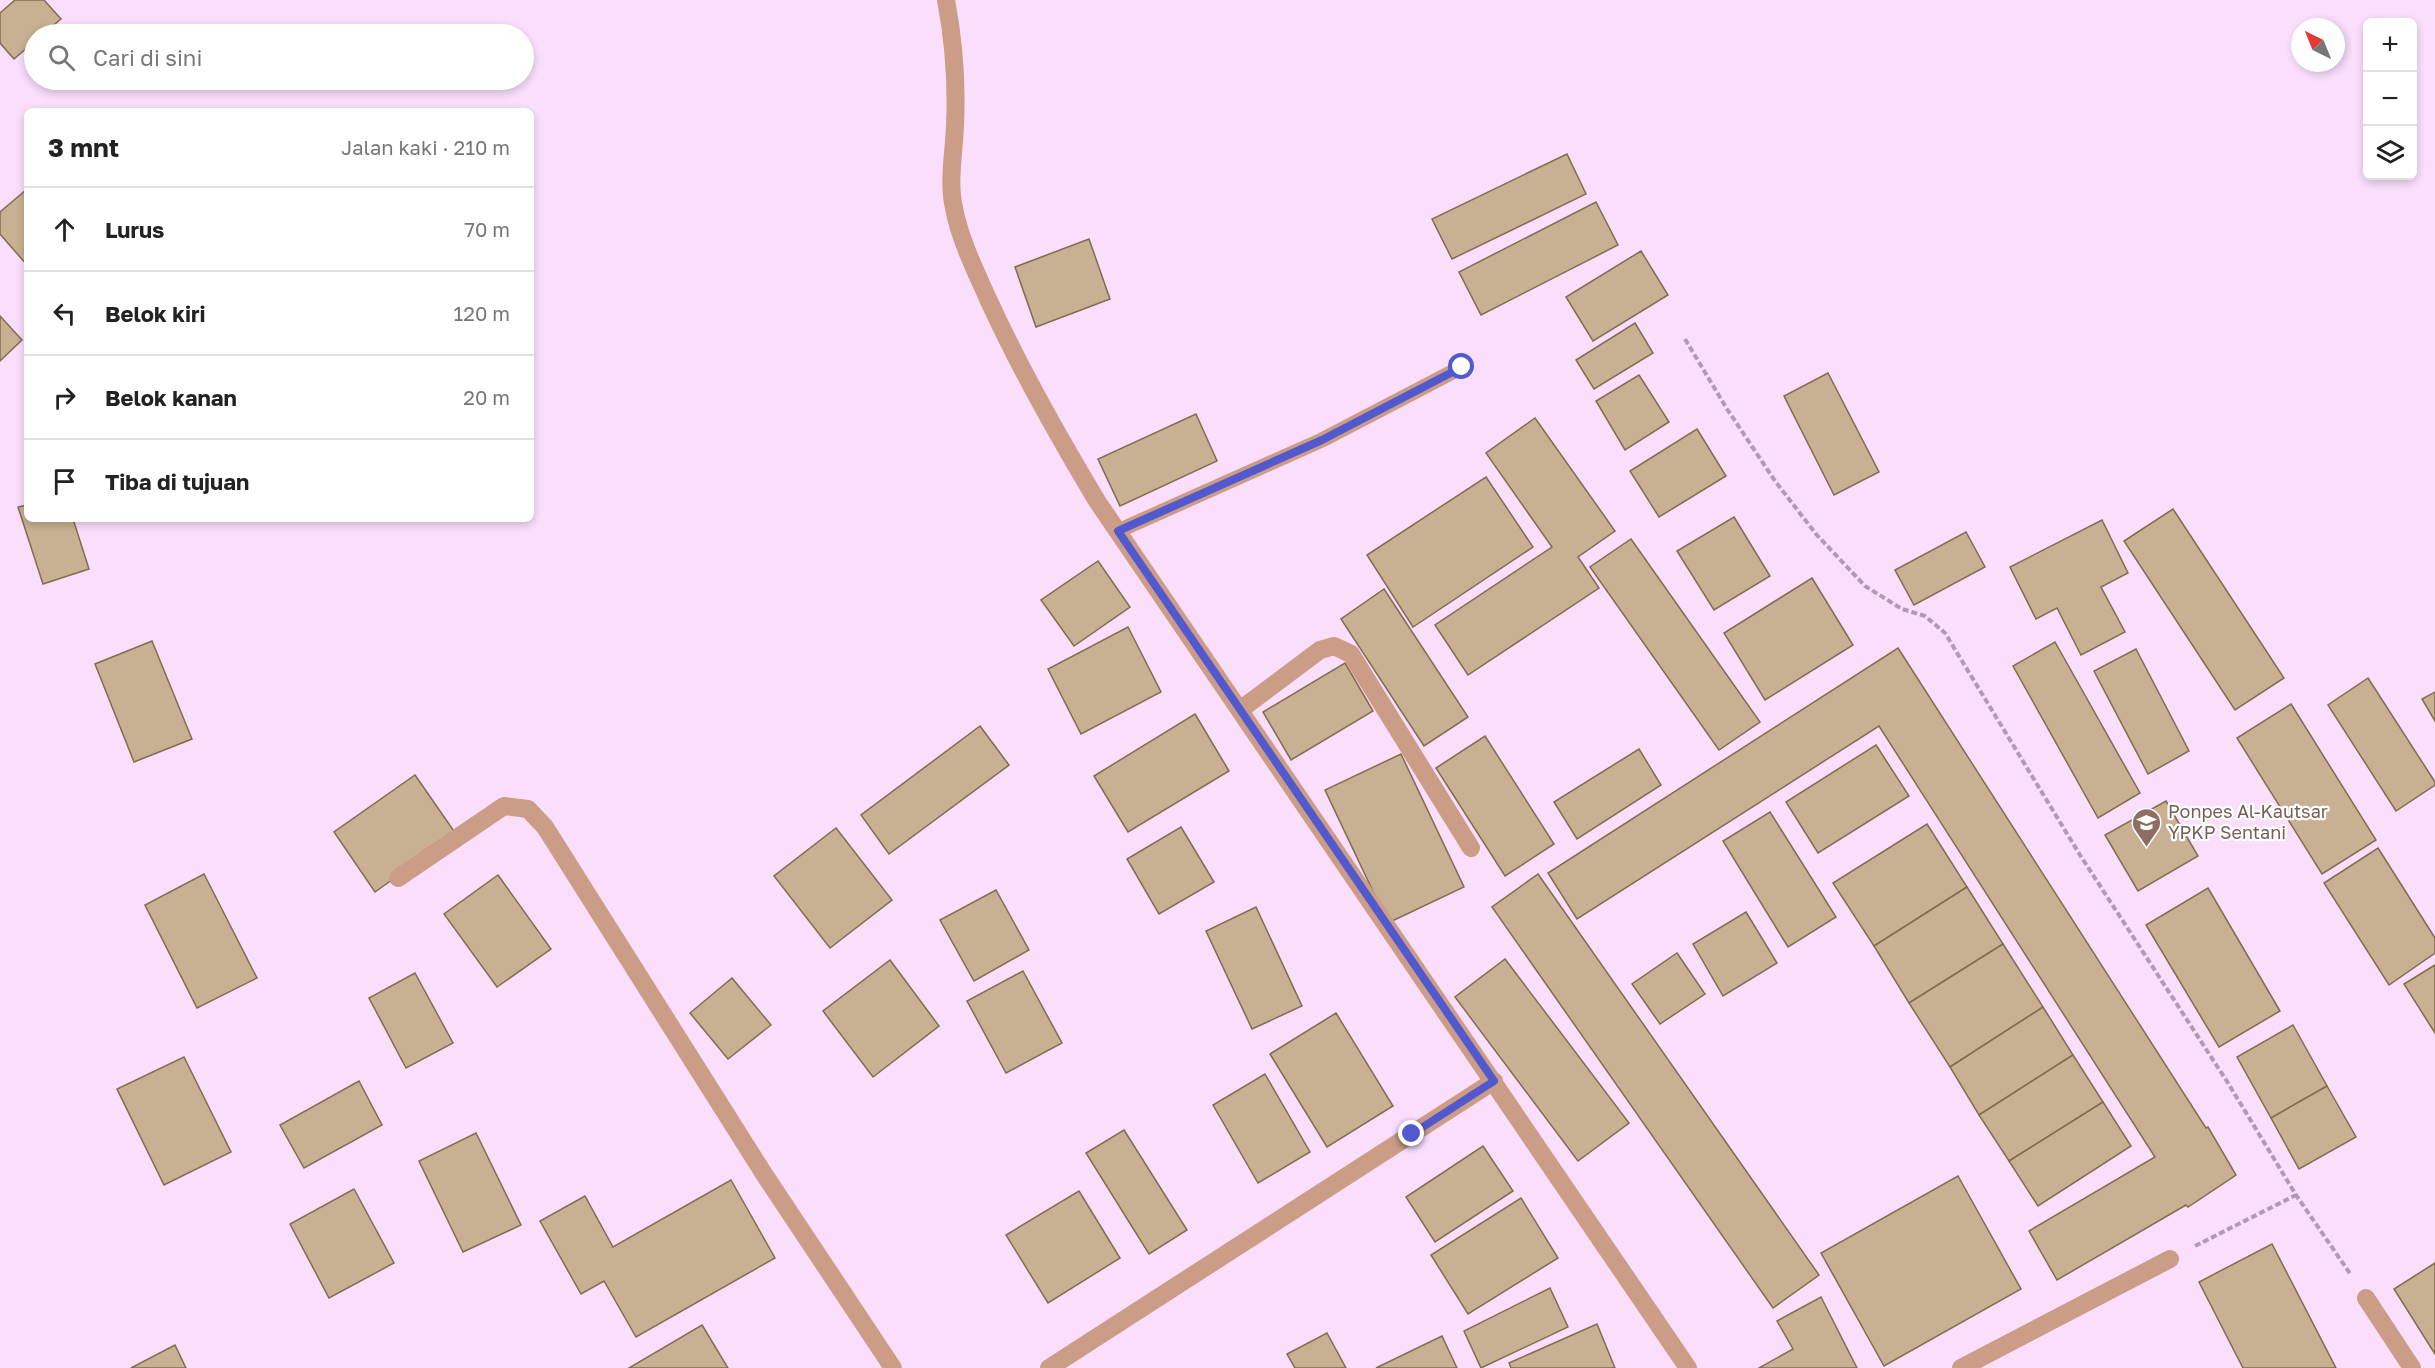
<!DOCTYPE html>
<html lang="id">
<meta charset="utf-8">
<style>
:root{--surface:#fff;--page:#f6f6f6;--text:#222;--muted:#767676;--line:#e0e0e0}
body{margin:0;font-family:"Golos Text",sans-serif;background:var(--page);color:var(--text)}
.controls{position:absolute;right:18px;top:18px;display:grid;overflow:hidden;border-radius:9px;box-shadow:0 3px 9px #0003}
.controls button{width:54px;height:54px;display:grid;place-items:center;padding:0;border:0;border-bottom:2px solid var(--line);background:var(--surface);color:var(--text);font:30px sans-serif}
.compass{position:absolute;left:2291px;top:18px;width:54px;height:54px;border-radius:50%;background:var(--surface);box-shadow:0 3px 9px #0003;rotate:317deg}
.stop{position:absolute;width:18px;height:18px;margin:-14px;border:4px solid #5259cf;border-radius:50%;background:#fff}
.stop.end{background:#5259cf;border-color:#fff;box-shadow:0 2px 6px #0008}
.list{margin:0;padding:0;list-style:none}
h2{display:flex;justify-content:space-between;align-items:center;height:78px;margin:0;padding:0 24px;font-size:26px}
h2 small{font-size:20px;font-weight:400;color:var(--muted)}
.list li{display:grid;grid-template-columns:39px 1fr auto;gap:18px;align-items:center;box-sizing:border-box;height:84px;padding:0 24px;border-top:2px solid var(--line)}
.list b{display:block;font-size:22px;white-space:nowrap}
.list em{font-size:20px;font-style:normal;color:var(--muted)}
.icon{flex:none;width:33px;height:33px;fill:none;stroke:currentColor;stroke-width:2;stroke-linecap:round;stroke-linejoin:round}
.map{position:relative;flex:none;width:2435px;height:1368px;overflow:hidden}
.search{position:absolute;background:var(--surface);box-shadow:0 3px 9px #0003;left:24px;top:24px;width:510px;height:66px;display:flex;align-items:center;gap:15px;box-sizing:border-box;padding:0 21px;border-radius:33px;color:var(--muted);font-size:22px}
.panel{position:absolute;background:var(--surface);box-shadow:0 3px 9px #0003;left:24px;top:108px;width:510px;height:414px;border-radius:9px}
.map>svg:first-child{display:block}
.building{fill:#c8b192;stroke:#826c4f;stroke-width:1.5}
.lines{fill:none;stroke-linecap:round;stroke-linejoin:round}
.path{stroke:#b19bb2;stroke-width:4;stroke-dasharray:6 3;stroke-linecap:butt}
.service{stroke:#cb9c86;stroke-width:15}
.minor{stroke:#cb9c86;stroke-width:18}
.route{stroke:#5259cf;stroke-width:8}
.labels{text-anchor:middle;stroke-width:4.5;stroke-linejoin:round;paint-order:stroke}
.education-label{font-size:18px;fill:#785e54;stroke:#fff;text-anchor:start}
</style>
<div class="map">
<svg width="2435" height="1368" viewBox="0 0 2435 1368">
<rect width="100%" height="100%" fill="#fadefc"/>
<g class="building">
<polygon points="15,0 44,0 61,19 43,34 34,34 34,42 14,59 0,43 0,13"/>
<polygon points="1567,154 1586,194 1452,259 1432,219"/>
<polygon points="27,189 27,265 0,234 0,212"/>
<polygon points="1596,202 1618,245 1481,315 1459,272"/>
<polygon points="1089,239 1110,299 1036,327 1015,267"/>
<polygon points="1641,251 1668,295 1593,341 1566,297"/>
<polygon points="0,316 22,340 0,361"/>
<polygon points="1635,323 1653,353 1594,389 1576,360"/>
<polygon points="1828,373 1879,472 1834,495 1784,396"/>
<polygon points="1639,375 1669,422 1625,450 1596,401"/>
<polygon points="1196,414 1217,461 1120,506 1098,459"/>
<polygon points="1535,418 1615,531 1578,557 1599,588 1468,675 1435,625 1552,547 1486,453"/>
<polygon points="1697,429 1726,476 1659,517 1630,471"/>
<polygon points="1486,477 1533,547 1413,627 1367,555"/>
<polygon points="27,505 27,519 73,519 89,569 43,584 18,507"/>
<polygon points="2173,509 2284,678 2235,710 2124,541"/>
<polygon points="1734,517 1770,576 1714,610 1677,551"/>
<polygon points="2102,520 2128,573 2101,587 2125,632 2081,655 2057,608 2036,619 2010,567"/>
<polygon points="1966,532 1985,567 1914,605 1895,570"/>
<polygon points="1631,539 1760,722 1719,750 1590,567"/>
<polygon points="1098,561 1130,607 1074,646 1041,600"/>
<polygon points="1812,578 1853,645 1765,700 1724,633"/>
<polygon points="1384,589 1468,717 1424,746 1341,619"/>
<polygon points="1128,627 1161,692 1081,734 1048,669"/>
<polygon points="152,641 192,739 134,762 95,664"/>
<polygon points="2055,642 2140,793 2098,818 2013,666"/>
<polygon points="1898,648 2206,1128 2208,1127 2236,1175 2188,1207 2186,1205 2057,1280 2029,1231 2155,1157 1879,726 1577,919 1548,873"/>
<polygon points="2136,649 2189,751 2148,774 2094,671"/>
<polygon points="1345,663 1373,711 1291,760 1263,712"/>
<polygon points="2368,678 2435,782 2435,785 2396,811 2328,705"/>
<polygon points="2435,692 2435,721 2422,699"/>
<polygon points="2291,704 2376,840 2322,874 2237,738"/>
<polygon points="1195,714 1229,771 1128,832 1094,776"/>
<polygon points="980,726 1009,765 889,854 861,815"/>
<polygon points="1485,736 1554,844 1505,876 1436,768"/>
<polygon points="1876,745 1909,796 1818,853 1786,802"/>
<polygon points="1639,749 1661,785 1577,839 1554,802"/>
<polygon points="1401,754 1464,887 1388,923 1325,790"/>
<polygon points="415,775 456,834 375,892 334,832"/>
<polygon points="2166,801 2198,856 2138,891 2105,835"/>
<polygon points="1770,812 1836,917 1788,947 1723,841"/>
<polygon points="1927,824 1967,887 1874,946 1833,883"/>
<polygon points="1181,827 1214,882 1159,914 1127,859"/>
<polygon points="836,828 892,900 830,948 774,876"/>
<polygon points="2378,848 2435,938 2435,953 2389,985 2324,883"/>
<polygon points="204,874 257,978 197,1008 145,905"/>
<polygon points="1538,874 1819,1275 1773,1308 1492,907"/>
<polygon points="498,875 551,949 497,987 444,914"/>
<polygon points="1967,887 2003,944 1909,1003 1874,946"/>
<polygon points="2208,888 2280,1011 2219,1047 2146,925"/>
<polygon points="996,890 1029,950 974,981 940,920"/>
<polygon points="1256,907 1302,1006 1252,1029 1206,931"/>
<polygon points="1746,912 1777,963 1723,996 1693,944"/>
<polygon points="2003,944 2043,1007 1950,1067 1909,1003"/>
<polygon points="1677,953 1705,994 1660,1024 1632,984"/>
<polygon points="1505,959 1629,1123 1578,1161 1455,997"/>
<polygon points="890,960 939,1026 873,1077 823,1011"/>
<polygon points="2435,965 2435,1033 2404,984"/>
<polygon points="1023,971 1062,1043 1006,1073 967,1001"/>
<polygon points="415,973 453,1043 406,1068 369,998"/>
<polygon points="732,978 771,1025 728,1059 690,1013"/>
<polygon points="2043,1007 2073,1055 1979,1115 1950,1067"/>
<polygon points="1336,1013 1393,1106 1327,1147 1270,1054"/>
<polygon points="2293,1025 2327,1086 2271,1118 2237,1057"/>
<polygon points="2073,1055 2103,1102 2009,1161 1979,1115"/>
<polygon points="184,1057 231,1152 164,1185 117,1089"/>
<polygon points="1265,1074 1310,1152 1258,1183 1213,1105"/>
<polygon points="359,1081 382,1125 304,1168 280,1125"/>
<polygon points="2327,1086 2356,1137 2299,1169 2271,1118"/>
<polygon points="2103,1102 2131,1146 2038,1206 2009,1161"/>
<polygon points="1124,1130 1187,1230 1149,1254 1086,1153"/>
<polygon points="476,1133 521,1225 463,1252 419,1161"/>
<polygon points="1483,1146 1513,1191 1435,1242 1406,1197"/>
<polygon points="1958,1176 2021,1289 1884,1366 1821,1253"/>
<polygon points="731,1180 775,1258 636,1337 604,1281 581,1294 540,1221 585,1196 613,1247"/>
<polygon points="354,1189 394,1263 329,1298 290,1224"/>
<polygon points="1079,1191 1120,1258 1048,1303 1006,1235"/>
<polygon points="1521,1198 1558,1258 1468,1314 1431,1255"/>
<polygon points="2272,1244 2336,1368 2243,1368 2199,1282"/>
<polygon points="2435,1263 2435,1354 2394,1289"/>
<polygon points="1550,1288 1568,1327 1481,1368 1464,1331"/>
<polygon points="1821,1297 1857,1368 1759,1368 1793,1349 1777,1321"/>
<polygon points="1597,1324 1615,1368 1511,1368 1509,1363"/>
<polygon points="702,1325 728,1368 629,1368"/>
<polygon points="1327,1333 1346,1368 1295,1368 1287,1354"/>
<polygon points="1442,1336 1457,1368 1376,1368"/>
<polygon points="175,1345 186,1368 131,1368"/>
</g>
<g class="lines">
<g class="path">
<polyline points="1685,339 1727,409 1775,481 1816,534 1865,586 1902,609 1925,616 1945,633 2080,855 2228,1083 2296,1195 2351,1275"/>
<polyline points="2195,1246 2296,1195"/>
</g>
<polyline class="service" points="1118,531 1322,440 1462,367"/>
<g class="minor">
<path d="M946,0C954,42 957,84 955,126C954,153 948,182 954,208C960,240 976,272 989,301C1021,371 1058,436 1097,501L1688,1368"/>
<polyline points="1240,710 1320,650 1334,646 1351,654 1471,848"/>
<polyline points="398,878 504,806 528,809 545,827 764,1174 893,1368"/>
<polyline points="2366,1298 2412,1368"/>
<polyline points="1049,1368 1494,1081"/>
<polyline points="1961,1368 2170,1259"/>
</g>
</g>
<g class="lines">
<polyline class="route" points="1412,1134 1494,1081 1118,531 1322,440 1462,367"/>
</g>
<defs>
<symbol id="school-pin" viewBox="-11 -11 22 30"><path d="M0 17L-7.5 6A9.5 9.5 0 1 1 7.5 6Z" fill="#8d6e63" stroke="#fff"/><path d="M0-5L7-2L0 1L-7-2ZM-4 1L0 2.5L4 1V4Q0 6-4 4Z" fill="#fff"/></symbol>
</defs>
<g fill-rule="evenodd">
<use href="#school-pin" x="2130" y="806" width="33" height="45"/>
</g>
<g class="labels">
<g class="education-label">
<text x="2168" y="818">Ponpes Al-Kautsar<tspan x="2168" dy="21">YPKP Sentani</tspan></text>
</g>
</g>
</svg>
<div class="controls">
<button>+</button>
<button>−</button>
<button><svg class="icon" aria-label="layers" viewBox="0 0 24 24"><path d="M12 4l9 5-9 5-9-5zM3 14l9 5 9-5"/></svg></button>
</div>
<svg class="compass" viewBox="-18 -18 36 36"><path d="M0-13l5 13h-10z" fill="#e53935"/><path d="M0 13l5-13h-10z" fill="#767676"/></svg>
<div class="stop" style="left:1462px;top:367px"></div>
<div class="stop end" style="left:1412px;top:1134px"></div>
<div class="search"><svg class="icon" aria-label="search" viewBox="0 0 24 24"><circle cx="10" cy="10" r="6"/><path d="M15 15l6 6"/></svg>Cari di sini</div>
<section class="panel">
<h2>3 mnt<small>Jalan kaki · 210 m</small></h2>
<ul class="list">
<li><svg class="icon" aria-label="ahead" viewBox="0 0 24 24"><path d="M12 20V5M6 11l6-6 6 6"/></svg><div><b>Lurus</b></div><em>70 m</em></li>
<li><svg class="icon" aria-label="left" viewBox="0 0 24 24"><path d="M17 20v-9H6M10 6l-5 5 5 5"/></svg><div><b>Belok kiri</b></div><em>120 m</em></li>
<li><svg class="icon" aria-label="right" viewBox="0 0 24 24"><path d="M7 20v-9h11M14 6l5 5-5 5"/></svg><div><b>Belok kanan</b></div><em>20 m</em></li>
<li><svg class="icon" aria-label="arrive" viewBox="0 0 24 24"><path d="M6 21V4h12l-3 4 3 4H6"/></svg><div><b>Tiba di tujuan</b></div></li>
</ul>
</section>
</div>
